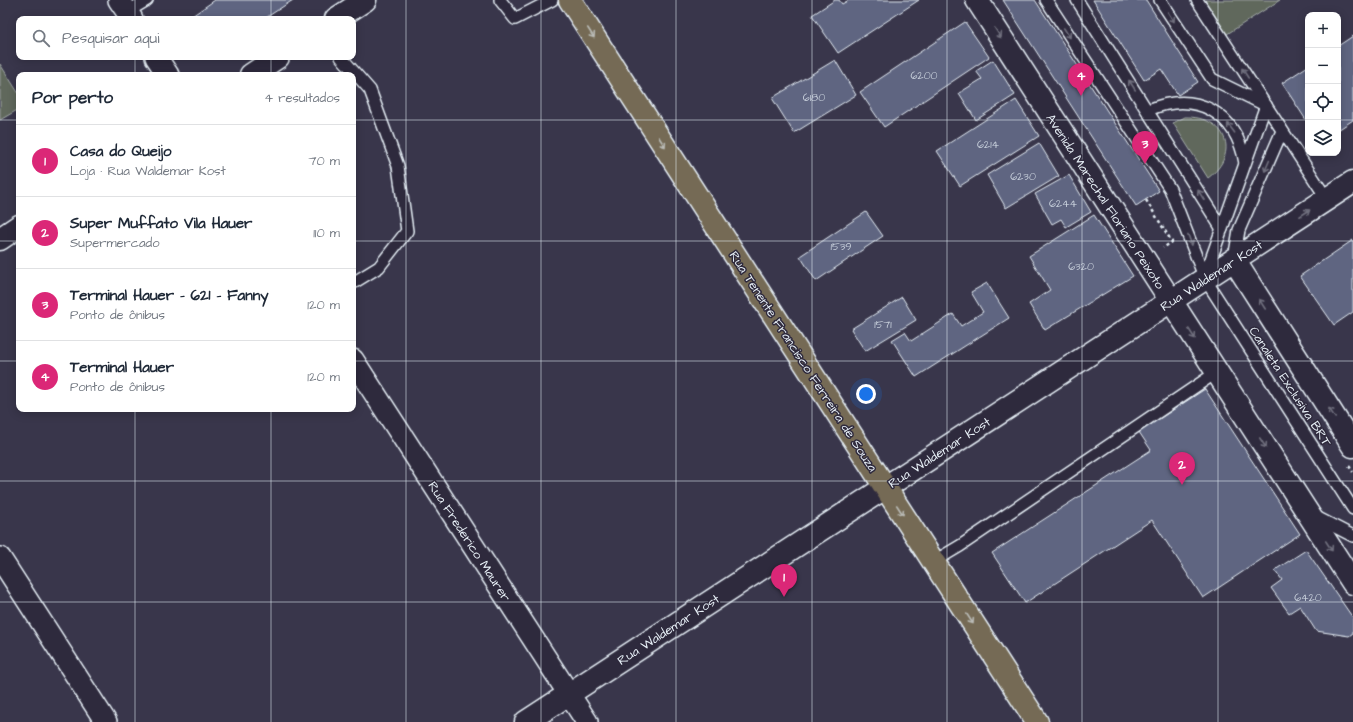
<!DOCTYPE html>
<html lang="pt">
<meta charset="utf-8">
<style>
:root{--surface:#fff;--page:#f6f6f7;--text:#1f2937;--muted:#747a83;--line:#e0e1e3;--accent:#db2777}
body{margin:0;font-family:"Architects Daughter",sans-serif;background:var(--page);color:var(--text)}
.controls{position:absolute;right:12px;top:12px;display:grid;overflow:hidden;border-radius:8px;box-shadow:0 2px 10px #0003}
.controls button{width:36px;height:36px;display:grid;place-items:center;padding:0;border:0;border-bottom:1px solid var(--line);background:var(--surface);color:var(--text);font:20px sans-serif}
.you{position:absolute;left:866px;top:394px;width:14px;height:14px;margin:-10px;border:3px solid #fff;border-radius:50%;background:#1a73e8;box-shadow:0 0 0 6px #1a73e833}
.badge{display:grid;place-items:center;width:26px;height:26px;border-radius:50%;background:var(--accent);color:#fff;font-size:13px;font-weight:700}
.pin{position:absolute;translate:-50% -33px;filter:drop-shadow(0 1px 2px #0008)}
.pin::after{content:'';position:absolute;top:21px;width:14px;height:12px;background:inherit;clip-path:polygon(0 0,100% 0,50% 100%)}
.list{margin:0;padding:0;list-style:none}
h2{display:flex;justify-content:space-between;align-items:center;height:52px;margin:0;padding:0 16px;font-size:17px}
h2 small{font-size:13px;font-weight:400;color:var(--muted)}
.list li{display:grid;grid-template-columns:26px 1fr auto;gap:12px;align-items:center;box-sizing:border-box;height:72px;padding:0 16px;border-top:1px solid var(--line)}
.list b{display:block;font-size:15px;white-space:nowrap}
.list p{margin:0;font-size:13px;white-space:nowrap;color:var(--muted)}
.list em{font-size:13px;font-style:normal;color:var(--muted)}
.icon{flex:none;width:22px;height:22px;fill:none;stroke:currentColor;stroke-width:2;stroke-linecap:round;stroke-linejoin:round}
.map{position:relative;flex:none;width:1353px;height:722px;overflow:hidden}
.search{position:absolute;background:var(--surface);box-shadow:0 2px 10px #0003;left:16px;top:16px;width:340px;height:44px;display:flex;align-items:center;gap:10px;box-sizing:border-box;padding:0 14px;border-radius:8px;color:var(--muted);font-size:15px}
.panel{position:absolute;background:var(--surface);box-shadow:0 2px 10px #0003;left:16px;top:72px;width:340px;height:340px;border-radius:8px}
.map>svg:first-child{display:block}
.green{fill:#60685b;stroke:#a4acaa}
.building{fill:#5f6581;stroke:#e8f1f8}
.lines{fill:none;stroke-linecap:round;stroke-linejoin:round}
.lane-casing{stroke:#e8f1f8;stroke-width:14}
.street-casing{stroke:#e8f1f8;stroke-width:24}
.secondary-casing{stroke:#e8f1f8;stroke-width:25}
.primary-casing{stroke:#e8f1f8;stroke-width:25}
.path{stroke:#e8f1f8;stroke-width:2.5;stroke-dasharray:3 3;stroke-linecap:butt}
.lane{stroke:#2f2a3d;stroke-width:11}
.street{stroke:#2f2a3d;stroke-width:21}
.secondary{stroke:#2f2a3d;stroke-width:22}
.primary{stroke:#756b55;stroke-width:22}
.oneway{stroke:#70707e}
.oneway2{stroke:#babbb7}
.grid{fill:none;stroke:#e8f1f8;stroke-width:1;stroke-opacity:0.55}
.labels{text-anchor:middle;stroke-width:3;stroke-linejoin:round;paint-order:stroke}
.number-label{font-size:11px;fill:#c6ceda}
.street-label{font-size:13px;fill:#e8f1f8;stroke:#2f2a3d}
</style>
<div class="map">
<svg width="1353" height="722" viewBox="0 0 1353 722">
<rect width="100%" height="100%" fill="#39364b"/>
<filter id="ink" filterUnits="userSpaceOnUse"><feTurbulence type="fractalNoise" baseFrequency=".025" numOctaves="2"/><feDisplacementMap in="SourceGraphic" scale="8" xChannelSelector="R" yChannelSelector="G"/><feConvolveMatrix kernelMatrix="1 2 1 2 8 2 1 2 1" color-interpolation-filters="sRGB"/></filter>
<g filter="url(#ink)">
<g class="green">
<polygon points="1205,0 1280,0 1227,34"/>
<polygon points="0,64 19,94 19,109 0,120"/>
<path d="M1185,117C1226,116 1241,153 1208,178L1173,123Z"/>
</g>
<g class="building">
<polygon points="215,0 293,0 264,19 194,19 192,16"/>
<polygon points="835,0 839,0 842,4 849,0 919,0 838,53 812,15"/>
<polygon points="1003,0 1035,0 1159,191 1136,206"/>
<polygon points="1093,0 1146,0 1198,82 1178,95 1161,69 1144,80"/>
<polygon points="965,22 989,57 884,127 860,92"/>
<polygon points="1353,36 1353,120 1338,130 1338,46"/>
<polygon points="835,60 856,95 794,133 772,98"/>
<polygon points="993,60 1015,95 976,120 959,93 982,79 976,71"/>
<polygon points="1308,66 1308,123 1282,83"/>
<polygon points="1016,100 1039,136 960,186 937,151"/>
<polygon points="1039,143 1059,176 1006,208 987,175"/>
<polygon points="1069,175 1091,212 1066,227 1061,219 1052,224 1035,194"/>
<polygon points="866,212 883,236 816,281 800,256"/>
<polygon points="1094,215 1133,276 1045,330 1029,304 1050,290 1029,256"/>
<polygon points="1353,240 1353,312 1334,325 1300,276"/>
<polygon points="987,283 1009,318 916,377 892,340 905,332 911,341 953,314 961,326 983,312 971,292"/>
<polygon points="902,297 916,320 865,351 851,329"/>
<polygon points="1205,389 1300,534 1203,598 1152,520 1025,603 992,553 1151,450 1139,432"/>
<polygon points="1306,550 1353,618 1353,633 1349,636 1316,631 1300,606 1289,613 1271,588 1282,580 1275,570"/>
</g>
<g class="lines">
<defs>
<g id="lane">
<polyline points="500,0 515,19 552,0"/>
<polyline points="1046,0 1170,189 1205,279 1353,509"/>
<polyline points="1077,0 1222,229"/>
<polyline points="1160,0 1212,79 1265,105"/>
<polyline points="1197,0 1327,199"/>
<polyline points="127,12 147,0"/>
<polyline points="341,57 370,90 398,166 407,231 379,267 353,283"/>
<path d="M1148,110C1196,90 1236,112 1245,163"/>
<polyline points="1234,259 1239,230 1282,131"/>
<polyline points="1205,276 1266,105"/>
<polyline points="1314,516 1353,536"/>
<polyline points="933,562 960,546 1217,372"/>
</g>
<g id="street">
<polyline points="119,0 132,19"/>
<polyline points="156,57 168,75"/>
<polyline points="353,360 587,722"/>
<polyline points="0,558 106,722"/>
</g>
<g id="secondary">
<polyline points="977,0 1353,583"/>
<polyline points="336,19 365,0"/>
<polyline points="251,75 278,57"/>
<polyline points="0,239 19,226"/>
<polyline points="1234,260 1353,446"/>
<polyline points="526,722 1353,182"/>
</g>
<polyline id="primary" points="570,0 1037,722"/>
</defs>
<use href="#lane" class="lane-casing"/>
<use href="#street" class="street-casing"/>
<use href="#secondary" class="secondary-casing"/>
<use href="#primary" class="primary-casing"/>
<g class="path">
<polyline points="1146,200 1172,242 1163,248"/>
<polyline points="1349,466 1353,472"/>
</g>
<use href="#lane" class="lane"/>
<use href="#street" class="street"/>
<use href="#secondary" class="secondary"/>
<use href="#primary" class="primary"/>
</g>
<defs><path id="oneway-shaft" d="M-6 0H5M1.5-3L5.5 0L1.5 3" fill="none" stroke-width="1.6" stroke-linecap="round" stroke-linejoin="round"/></defs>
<g class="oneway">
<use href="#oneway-shaft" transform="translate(1171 17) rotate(57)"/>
<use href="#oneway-shaft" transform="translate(998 33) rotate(57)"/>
<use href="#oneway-shaft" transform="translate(1067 33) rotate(57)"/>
<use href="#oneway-shaft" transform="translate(1245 73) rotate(-123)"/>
<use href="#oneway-shaft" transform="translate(1132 85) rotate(-123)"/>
<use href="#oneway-shaft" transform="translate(1231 128) rotate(-127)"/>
<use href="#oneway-shaft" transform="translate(1267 166) rotate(113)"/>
<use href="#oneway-shaft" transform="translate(1201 195) rotate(-122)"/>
<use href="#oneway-shaft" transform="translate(1305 213) rotate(-33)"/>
<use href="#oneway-shaft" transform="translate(1190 240) rotate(69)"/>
<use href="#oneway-shaft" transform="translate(1262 304) rotate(-123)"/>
<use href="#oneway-shaft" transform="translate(1192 334) rotate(57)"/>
<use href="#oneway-shaft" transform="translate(1332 413) rotate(-123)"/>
<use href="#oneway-shaft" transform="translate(1263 443) rotate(57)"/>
<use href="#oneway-shaft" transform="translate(1329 546) rotate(57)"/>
</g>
<g class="oneway2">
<use href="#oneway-shaft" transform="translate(591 33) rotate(57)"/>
<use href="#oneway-shaft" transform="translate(662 142) rotate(57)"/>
<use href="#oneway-shaft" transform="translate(900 510) rotate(57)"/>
<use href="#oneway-shaft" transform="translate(970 619) rotate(57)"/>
</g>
</g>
<path class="grid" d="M135,0V19M271,0V19M406,0V722M541,0V722M676,0V722M812,0V722M947,0V722M1082,0V722M1218,0V722M135,57V75M271,57V75M0,120H19M353,120H1308M1338,120H1353M0,241H19M353,241H1353M0,361H19M353,361H1353M135,409V722M271,409V722M0,481H1353M0,602H1353"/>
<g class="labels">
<g class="number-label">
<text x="924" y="79">6200</text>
<text x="814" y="101">6180</text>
<text x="988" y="148">6214</text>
<text x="1023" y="180">6230</text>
<text x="1063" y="207">6244</text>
<text x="841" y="250">1539</text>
<text x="1081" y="270">6320</text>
<text x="883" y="328">1571</text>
<text x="1308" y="601">6420</text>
</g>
<g class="street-label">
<text transform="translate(1106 201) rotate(57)" y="5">Avenida Marechal Floriano Peixoto</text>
<text transform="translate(1211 275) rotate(-33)" y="5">Rua Waldemar Kost</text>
<text transform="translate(804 361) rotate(57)" y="5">Rua Tenente Francisco Ferreira de Souza</text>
<text transform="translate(1291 386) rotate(57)" y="5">Canaleta Exclusiva BRT</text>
<text transform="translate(939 452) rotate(-33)" y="5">Rua Waldemar Kost</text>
<text transform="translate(470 541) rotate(57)" y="5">Rua Frederico Maurer</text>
<text transform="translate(668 629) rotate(-33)" y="5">Rua Waldemar Kost</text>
</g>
</g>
</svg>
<div class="controls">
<button>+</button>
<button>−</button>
<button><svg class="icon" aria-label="locate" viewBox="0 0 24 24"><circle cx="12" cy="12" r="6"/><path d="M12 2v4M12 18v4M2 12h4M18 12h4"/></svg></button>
<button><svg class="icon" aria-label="layers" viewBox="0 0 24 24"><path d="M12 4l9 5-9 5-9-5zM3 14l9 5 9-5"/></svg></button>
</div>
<div class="you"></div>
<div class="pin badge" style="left:784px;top:597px">1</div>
<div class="pin badge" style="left:1182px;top:485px">2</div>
<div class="pin badge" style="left:1145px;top:164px">3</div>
<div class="pin badge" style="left:1081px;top:96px">4</div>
<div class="search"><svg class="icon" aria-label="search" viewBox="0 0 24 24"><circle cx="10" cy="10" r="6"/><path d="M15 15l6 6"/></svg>Pesquisar aqui</div>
<section class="panel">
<h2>Por perto<small>4 resultados</small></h2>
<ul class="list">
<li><span class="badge">1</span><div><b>Casa do Queijo</b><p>Loja · Rua Waldemar Kost</p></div><em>70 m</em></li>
<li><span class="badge">2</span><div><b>Super Muffato Vila Hauer</b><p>Supermercado</p></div><em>110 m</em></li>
<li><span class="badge">3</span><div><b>Terminal Hauer - 621 - Fanny</b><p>Ponto de ônibus</p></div><em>120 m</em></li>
<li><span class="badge">4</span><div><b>Terminal Hauer</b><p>Ponto de ônibus</p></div><em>120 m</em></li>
</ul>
</section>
</div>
